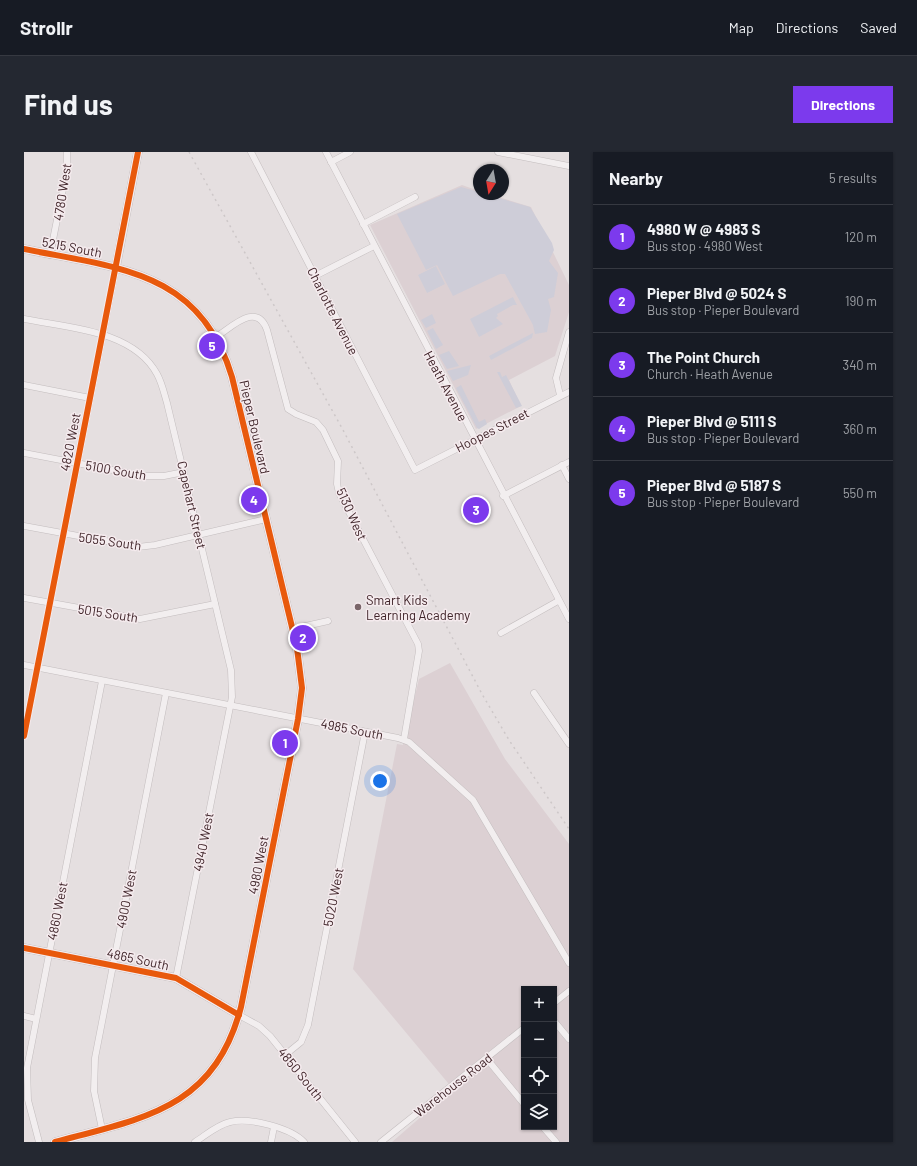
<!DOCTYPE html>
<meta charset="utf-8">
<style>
:root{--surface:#171b24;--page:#242831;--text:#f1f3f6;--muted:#9ea1a6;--line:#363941;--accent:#7c3aed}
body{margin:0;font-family:Barlow,sans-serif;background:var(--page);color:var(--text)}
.controls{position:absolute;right:12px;bottom:12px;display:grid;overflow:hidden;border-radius:0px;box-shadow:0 1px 3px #0004}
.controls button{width:36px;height:36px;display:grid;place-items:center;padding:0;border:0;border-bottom:1px solid var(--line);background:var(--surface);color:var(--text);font:20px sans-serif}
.compass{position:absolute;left:449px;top:12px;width:36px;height:36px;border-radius:50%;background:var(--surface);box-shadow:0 1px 3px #0004;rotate:191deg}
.you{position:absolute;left:356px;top:629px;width:14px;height:14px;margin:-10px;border:3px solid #fff;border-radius:50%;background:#1a73e8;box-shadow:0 0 0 6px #1a73e833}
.badge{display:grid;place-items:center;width:26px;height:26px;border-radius:50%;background:var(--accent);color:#fff;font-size:13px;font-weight:700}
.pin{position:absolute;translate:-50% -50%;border:2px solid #fff;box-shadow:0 1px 4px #0006}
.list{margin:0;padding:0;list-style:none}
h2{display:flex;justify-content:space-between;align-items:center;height:52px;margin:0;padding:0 16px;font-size:17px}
h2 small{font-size:13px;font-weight:400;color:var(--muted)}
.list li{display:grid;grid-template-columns:26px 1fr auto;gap:12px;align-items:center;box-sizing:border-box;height:64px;padding:0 16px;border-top:1px solid var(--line)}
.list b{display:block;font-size:15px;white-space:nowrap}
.list p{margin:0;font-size:13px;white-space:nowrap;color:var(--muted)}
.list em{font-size:13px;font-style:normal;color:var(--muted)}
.icon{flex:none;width:22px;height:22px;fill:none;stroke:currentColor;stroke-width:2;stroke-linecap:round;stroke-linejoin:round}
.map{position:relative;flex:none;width:545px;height:990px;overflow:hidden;border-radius:0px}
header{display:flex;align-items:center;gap:24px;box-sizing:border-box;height:56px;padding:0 20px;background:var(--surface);border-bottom:1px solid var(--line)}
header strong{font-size:19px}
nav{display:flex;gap:22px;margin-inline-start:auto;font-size:14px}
.intro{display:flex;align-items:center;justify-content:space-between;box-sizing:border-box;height:96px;padding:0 24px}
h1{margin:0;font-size:28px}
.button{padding:10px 18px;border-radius:0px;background:var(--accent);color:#fff;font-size:14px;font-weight:700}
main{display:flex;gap:24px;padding:0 24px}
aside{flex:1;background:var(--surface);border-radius:0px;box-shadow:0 1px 3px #0004}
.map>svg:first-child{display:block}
.built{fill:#dcd0d3;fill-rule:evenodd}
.green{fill:#cecdd8}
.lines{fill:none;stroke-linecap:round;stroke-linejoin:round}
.minor-casing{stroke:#c3bdbe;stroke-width:7}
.tertiary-casing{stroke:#c3bdbe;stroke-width:9}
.minor{stroke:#f2eeef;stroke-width:6}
.tertiary{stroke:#f2eeef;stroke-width:8}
.rail{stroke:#cdc7c8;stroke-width:1.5;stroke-dasharray:2 4;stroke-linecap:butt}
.cycleway-casing{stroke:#f5ebee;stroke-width:8}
.cycleway{stroke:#e8590c;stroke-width:6}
.poi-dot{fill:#796569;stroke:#f5ebee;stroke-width:1.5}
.labels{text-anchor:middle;stroke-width:3;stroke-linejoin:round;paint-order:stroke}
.street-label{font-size:13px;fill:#3f2429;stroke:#f5ebee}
.poi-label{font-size:13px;fill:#3f2429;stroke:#f5ebee;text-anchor:start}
</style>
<header>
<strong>Strollr</strong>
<nav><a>Map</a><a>Directions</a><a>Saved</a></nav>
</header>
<div class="intro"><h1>Find us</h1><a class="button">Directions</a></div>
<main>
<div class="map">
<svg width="545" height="990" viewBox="0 0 545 990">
<rect width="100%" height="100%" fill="#e5dfe0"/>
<g class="built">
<polygon points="438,33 455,39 455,42 465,42 507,55 545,133 545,160 531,204 485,228 497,254 452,277 346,73"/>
<path d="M426,511L481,607L545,692V990H368L429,937L329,817L373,592L379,593L395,527ZM500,837H530V975H500Z"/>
</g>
<g class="green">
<polygon points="437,35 455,40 455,42 461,42 506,55 528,91 530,98 525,109 534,121 530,145 524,147 527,158 523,180 511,182 509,173 481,122 476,122 429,144 413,113 402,118 373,62"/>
<polygon points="412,114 421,132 403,141 394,123"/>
<polygon points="489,145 493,153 489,153 473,162 474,164 472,166 479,172 455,185 446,167"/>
<polygon points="408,162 412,171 402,176 397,168"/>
<polygon points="409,176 419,193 412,197 403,179"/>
<polygon points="509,181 508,186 467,208 465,204"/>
<polygon points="425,199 435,214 423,217 415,203"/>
<polygon points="447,213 444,223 429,229 423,219"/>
<polygon points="473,220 476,220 478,225 482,223 498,254 492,256"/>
<polygon points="437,233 455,270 461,267 463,272 455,277 453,276 432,236"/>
</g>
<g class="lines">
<defs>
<g id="minor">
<polyline points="227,0 391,318 545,240"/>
<polyline points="302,0 545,467"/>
<polyline points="474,0 545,14"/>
<polyline points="307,10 326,0"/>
<polyline points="339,72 391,45"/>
<polyline points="26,103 43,17 43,0"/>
<polyline points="291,124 350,94"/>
<path d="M0,167C45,176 109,178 133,222C138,231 140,241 143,251L207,518L208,545L152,826"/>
<path d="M192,185C208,175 233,149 243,178L264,257L272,262L292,270L299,278L314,309L313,332L315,341L394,492L395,499L380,587"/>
<polyline points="0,233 66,246"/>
<polyline points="536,243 532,226 545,180"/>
<polyline points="0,301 120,324 140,324 160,320"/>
<polyline points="538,313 545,327"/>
<polyline points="479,344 545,310"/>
<polyline points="0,374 114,395 131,393 242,367"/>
<polyline points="0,446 116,467 191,452"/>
<polyline points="268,477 304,469"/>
<polyline points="477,481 534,449"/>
<polyline points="0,513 374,586 385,590 449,648 545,811"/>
<polyline points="510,541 545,592"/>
<polyline points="0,584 92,115"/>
<polyline points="530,851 545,839"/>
<polyline points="215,863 235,874 246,884 331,990"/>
<polyline points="0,864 12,867"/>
<polyline points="530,869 545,887"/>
<polyline points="261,903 277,890 284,873 341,580"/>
<polyline points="463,907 500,952"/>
<polyline points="519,975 532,990"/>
<polyline points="78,977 70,939 71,906 142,541"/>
<polyline points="15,990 4,948 3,916 78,529"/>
<path d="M171,990C182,983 193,973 206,970C225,965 267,976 280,990"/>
<polyline points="247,990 250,975"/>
<polyline points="357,990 500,876"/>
</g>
<g id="tertiary">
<path d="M0,97C93,116 176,118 208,225L273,496L278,536L274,567L217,855C190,957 120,966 31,990"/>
<polyline points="92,115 114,0"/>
<polyline points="0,796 152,826 215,863"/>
</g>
</defs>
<use href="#minor" class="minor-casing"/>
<use href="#tertiary" class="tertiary-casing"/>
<use href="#minor" class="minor"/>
<use href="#tertiary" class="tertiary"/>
<polyline class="rail" points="165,0 319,278 458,542 485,588 545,677"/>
<defs>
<g id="cycleway">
<path d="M0,97C93,116 176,118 208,225L273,496L278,536L274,567L217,855C190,957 120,966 31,990"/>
<polyline points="0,584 114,0"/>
<polyline points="0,796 152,826 215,863"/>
</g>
</defs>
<use href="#cycleway" class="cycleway-casing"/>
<use href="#cycleway" class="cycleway"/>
</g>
<circle class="poi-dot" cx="334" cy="455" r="4"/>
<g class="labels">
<g class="street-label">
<text transform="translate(38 40) rotate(-81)" y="5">4780 West</text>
<text transform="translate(48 95) rotate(11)" y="5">5215 South</text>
<text transform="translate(309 159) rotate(63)" y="5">Charlotte Avenue</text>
<text transform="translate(422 234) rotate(62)" y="5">Heath Avenue</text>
<text transform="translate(231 275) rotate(77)" y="5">Pieper Boulevard</text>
<text transform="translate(468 278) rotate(-27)" y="5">Hoopes Street</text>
<text transform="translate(46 290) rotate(-79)" y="5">4820 West</text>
<text transform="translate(92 318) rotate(10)" y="5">5100 South</text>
<text transform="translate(168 353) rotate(77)" y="5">Capehart Street</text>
<text transform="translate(328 362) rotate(66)" y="5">5130 West</text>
<text transform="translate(86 389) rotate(8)" y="5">5055 South</text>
<text transform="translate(84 461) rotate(9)" y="5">5015 South</text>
<text transform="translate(328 577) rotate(11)" y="5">4985 South</text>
<text transform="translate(179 690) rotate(-79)" y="5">4940 West</text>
<text transform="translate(234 713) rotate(-79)" y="5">4980 West</text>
<text transform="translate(309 745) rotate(-79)" y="5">5020 West</text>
<text transform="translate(102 747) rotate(-79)" y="5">4900 West</text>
<text transform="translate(33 759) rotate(-79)" y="5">4860 West</text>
<text transform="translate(114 807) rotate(12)" y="5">4865 South</text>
<text transform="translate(277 922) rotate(51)" y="5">4850 South</text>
<text transform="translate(429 933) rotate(-38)" y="5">Warehouse Road</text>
</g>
<g class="poi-label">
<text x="342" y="453">Smart Kids<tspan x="342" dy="15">Learning Academy</tspan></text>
</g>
</g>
</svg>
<div class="controls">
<button>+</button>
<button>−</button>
<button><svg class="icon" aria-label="locate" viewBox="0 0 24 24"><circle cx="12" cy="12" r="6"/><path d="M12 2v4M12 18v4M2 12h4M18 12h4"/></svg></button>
<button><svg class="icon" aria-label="layers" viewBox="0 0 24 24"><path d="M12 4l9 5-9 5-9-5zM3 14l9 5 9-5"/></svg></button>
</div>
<svg class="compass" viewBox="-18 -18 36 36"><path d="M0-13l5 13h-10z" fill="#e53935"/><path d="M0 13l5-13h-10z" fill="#9ea1a6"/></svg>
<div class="you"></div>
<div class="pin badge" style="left:261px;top:591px">1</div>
<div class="pin badge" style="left:279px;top:486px">2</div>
<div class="pin badge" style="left:452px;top:358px">3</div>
<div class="pin badge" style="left:230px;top:348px">4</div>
<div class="pin badge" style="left:188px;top:194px">5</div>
</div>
<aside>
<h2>Nearby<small>5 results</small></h2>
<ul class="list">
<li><span class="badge">1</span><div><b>4980 W @ 4983 S</b><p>Bus stop · 4980 West</p></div><em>120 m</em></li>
<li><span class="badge">2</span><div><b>Pieper Blvd @ 5024 S</b><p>Bus stop · Pieper Boulevard</p></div><em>190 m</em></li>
<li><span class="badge">3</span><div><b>The Point Church</b><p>Church · Heath Avenue</p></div><em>340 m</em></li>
<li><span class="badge">4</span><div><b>Pieper Blvd @ 5111 S</b><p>Bus stop · Pieper Boulevard</p></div><em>360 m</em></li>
<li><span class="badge">5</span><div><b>Pieper Blvd @ 5187 S</b><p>Bus stop · Pieper Boulevard</p></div><em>550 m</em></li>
</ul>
</aside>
</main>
